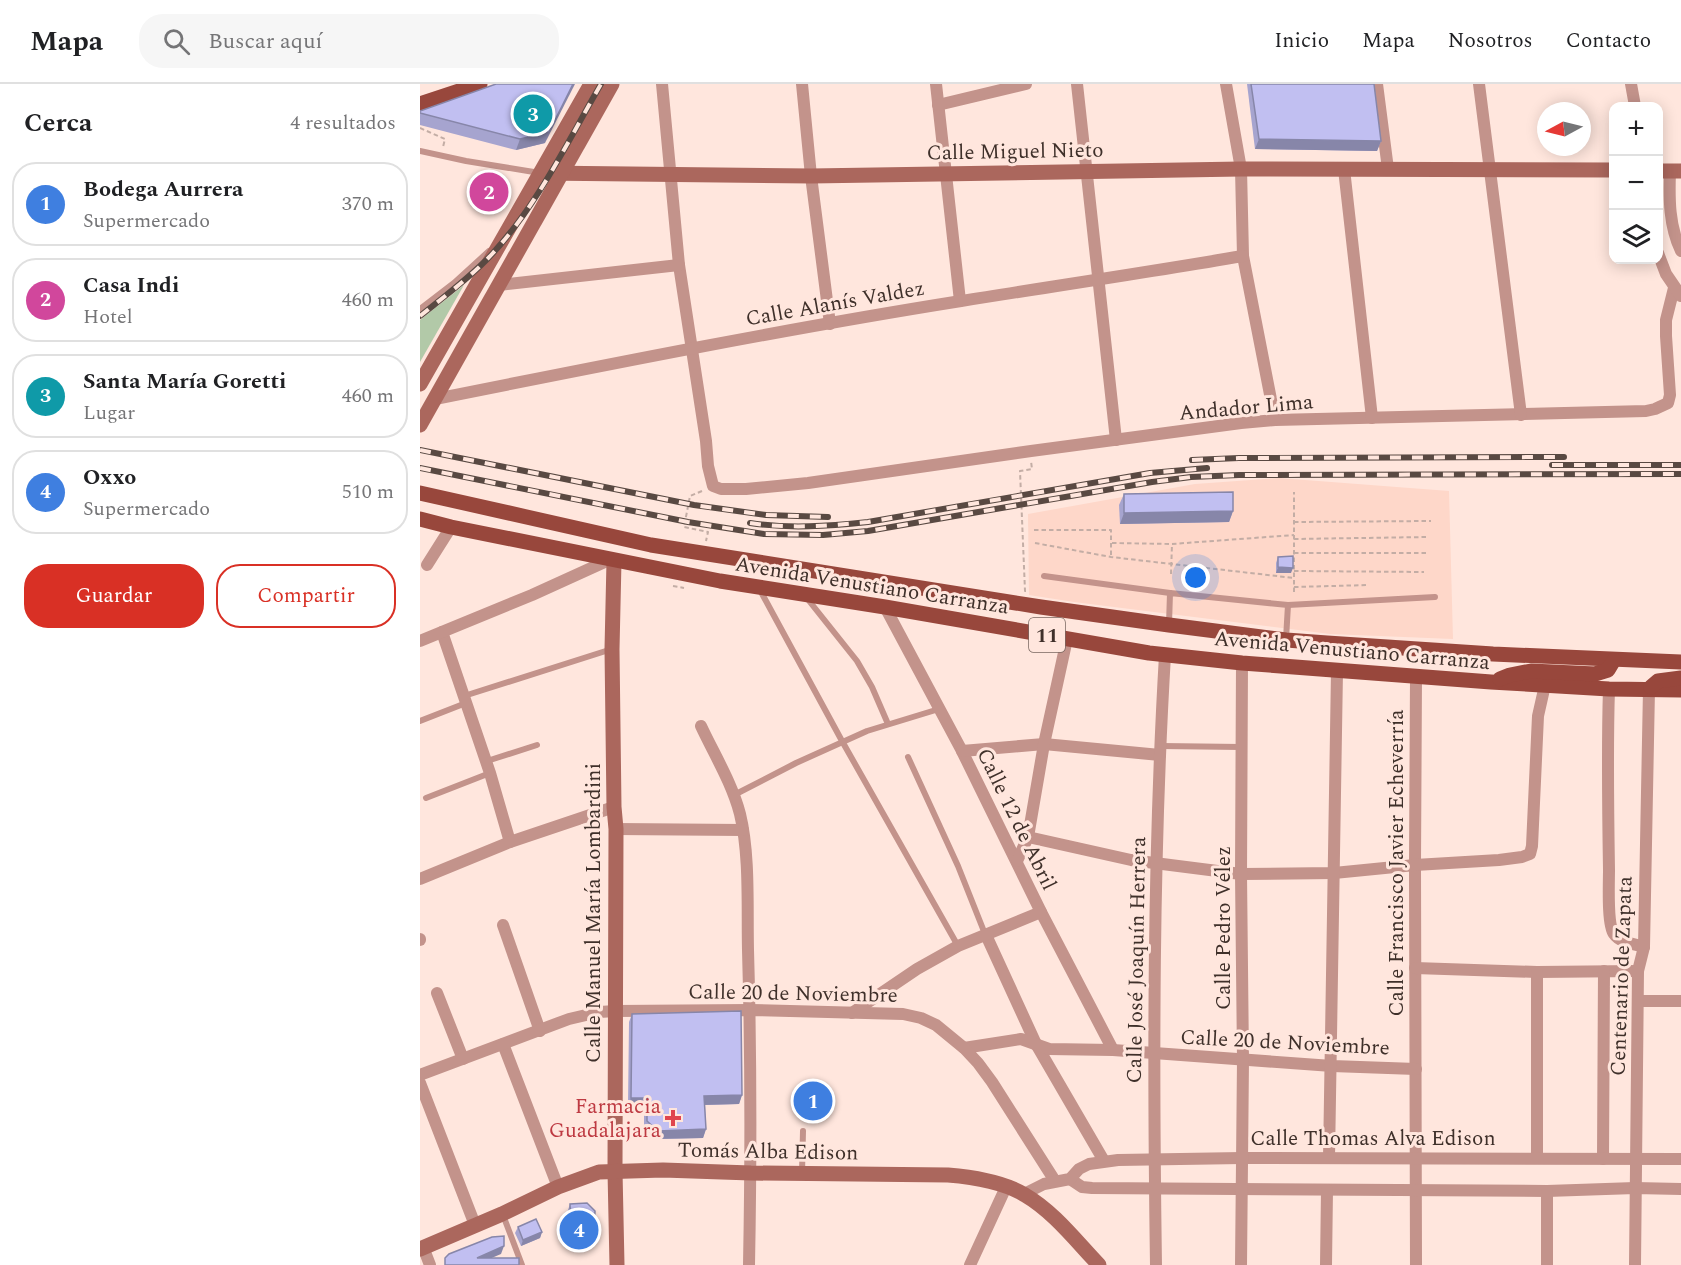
<!DOCTYPE html>
<html lang="es">
<meta charset="utf-8">
<style>
:root{--surface:#fff;--page:#f6f6f6;--text:#202124;--muted:#757577;--line:#e0e0e0;--accent:#d93025}
body{margin:0;font-family:Spectral,serif;background:var(--page);color:var(--text)}
.controls{position:absolute;right:18px;top:18px;display:grid;overflow:hidden;border-radius:12px;box-shadow:0 3px 15px #0003}
.controls button{width:54px;height:54px;display:grid;place-items:center;padding:0;border:0;border-bottom:2px solid var(--line);background:var(--surface);color:var(--text);font:30px sans-serif}
.compass{position:absolute;left:1117px;top:18px;width:54px;height:54px;border-radius:50%;background:var(--surface);box-shadow:0 3px 15px #0003;rotate:263deg}
.you{position:absolute;left:776px;top:494px;width:21px;height:21px;margin:-15px;border:4px solid #fff;border-radius:50%;background:#1a73e8;box-shadow:0 0 0 9px #1a73e833}
.badge{display:grid;place-items:center;width:39px;height:39px;border-radius:50%;background:var(--accent);color:#fff;font-size:20px;font-weight:700}
.pin{position:absolute;translate:-50% -50%;border:3px solid #fff;box-shadow:0 2px 6px #0006}
.list{margin:0;padding:0;list-style:none}
h2{display:flex;justify-content:space-between;align-items:center;height:78px;margin:0;padding:0 24px;font-size:26px}
h2 small{font-size:20px;font-weight:400;color:var(--muted)}
.list li{display:grid;grid-template-columns:39px 1fr auto;gap:18px;align-items:center;box-sizing:border-box;height:84px;margin:0 12px 12px;padding:0 12px;border:2px solid var(--line);border-radius:24px}
.list b{display:block;font-size:22px;white-space:nowrap}
.list p{margin:0;font-size:20px;white-space:nowrap;color:var(--muted)}
.list em{font-size:20px;font-style:normal;color:var(--muted)}
.actions{display:flex;gap:12px;padding:18px 24px}
.actions a{flex:1;padding:14px 0;border:2px solid var(--accent);border-radius:24px;text-align:center;font-size:21px;color:var(--accent)}
.actions .main{background:var(--accent);color:#fff}
.icon{flex:none;width:33px;height:33px;fill:none;stroke:currentColor;stroke-width:2;stroke-linecap:round;stroke-linejoin:round}
.map{position:relative;flex:none;width:1261px;height:1181px;overflow:hidden}
header{display:flex;align-items:center;gap:36px;box-sizing:border-box;height:84px;padding:0 30px;background:var(--surface);border-bottom:2px solid var(--line)}
header strong{font-size:28px}
nav{display:flex;gap:33px;margin-inline-start:auto;font-size:21px}
.search{width:420px;height:54px;background:var(--page);display:flex;align-items:center;gap:15px;box-sizing:border-box;padding:0 21px;border-radius:24px;color:var(--muted);font-size:22px}
main{display:flex}
aside{flex:1;background:var(--surface)}
.map>svg:first-child{display:block}
.built{fill:#fed7c9}
.green{fill:#b2c9a8}
.lines{fill:none;stroke-linecap:round;stroke-linejoin:round}
.path{stroke:#c3ada5;stroke-width:2;stroke-dasharray:4.5 3;stroke-linecap:butt}
.lane{stroke:#c3938b;stroke-width:6}
.street{stroke:#c3938b;stroke-width:12}
.secondary{stroke:#ab675d;stroke-width:15}
.primary{stroke:#98473c;stroke-width:15}
.rail-casing{stroke:#594942;stroke-width:6}
.rail{stroke:#ffe6dd;stroke-width:4;stroke-dasharray:11;stroke-linecap:butt}
.wall{fill:#a6a4cf}
.shaded-wall{fill:#8786a9}
.building{fill:#c1bff1;stroke:#8786a9;stroke-width:1.5}
.health-dot{fill:#e0444e;stroke:#ffe6dd;stroke-width:2}
.labels{text-anchor:middle;stroke-width:6;stroke-linejoin:round;paint-order:stroke}
.shield{fill:#ffe6dd;stroke:#796760;stroke-width:1.5}
.shield-label{font-size:20px;font-weight:bold;fill:#3f302a}
.street-label{font-size:21px;fill:#3f302a;stroke:#ffe6dd}
.health-label{font-size:21px;fill:#be3a42;stroke:#ffe6dd;text-anchor:end}
</style>
<header>
<strong>Mapa</strong>
<div class="search"><svg class="icon" aria-label="search" viewBox="0 0 24 24"><circle cx="10" cy="10" r="6"/><path d="M15 15l6 6"/></svg>Buscar aquí</div>
<nav><a>Inicio</a><a>Mapa</a><a>Nosotros</a><a>Contacto</a></nav>
</header>
<main>
<aside>
<h2>Cerca<small>4 resultados</small></h2>
<ul class="list">
<li><span class="badge" style="background:#3f7fe0">1</span><div><b>Bodega Aurrera</b><p>Supermercado</p></div><em>370 m</em></li>
<li><span class="badge" style="background:#d1479c">2</span><div><b>Casa Indi</b><p>Hotel</p></div><em>460 m</em></li>
<li><span class="badge" style="background:#0f9aa8">3</span><div><b>Santa María Goretti</b><p>Lugar</p></div><em>460 m</em></li>
<li><span class="badge" style="background:#3f7fe0">4</span><div><b>Oxxo</b><p>Supermercado</p></div><em>510 m</em></li>
</ul>
<div class="actions"><a class="main">Guardar</a><a>Compartir</a></div>
</aside>
<div class="map">
<svg width="1261" height="1181" viewBox="0 0 1261 1181">
<rect width="100%" height="100%" fill="#ffe6dd"/>
<polygon class="built" points="859,394 1029,407 1033,555 910,550 654,518 609,511 608,430 775,400"/>
<polygon class="green" points="44,201 0,278 0,236"/>
<g class="lines">
<g class="path">
<polyline points="0,44 25,55 23,63"/>
<polyline points="282,407 270,412 264,443 288,448 286,457"/>
<polyline points="874,438 1011,437"/>
<polyline points="614,446 691,446 691,473"/>
<polyline points="874,455 1008,453"/>
<polyline points="615,459 691,473 874,494"/>
<polyline points="692,459 752,460 874,451"/>
<polyline points="874,469 1006,469"/>
<polyline points="874,487 1004,488"/>
<polyline points="751,490 752,460"/>
<polyline points="253,502 264,504"/>
<polyline points="874,503 949,501"/>
<polyline points="606,507 605,507 600,387 612,385 611,377"/>
<polyline points="874,508 874,408"/>
</g>
<g class="lane">
<polyline points="0,67 46,77 120,89"/>
<polyline points="0,225 34,199 69,167"/>
<polyline points="624,492 750,509"/>
<polyline points="340,506 422,657 538,862"/>
<polyline points="386,513 437,577 452,603 468,640"/>
<polyline points="868,521 1015,513"/>
<polyline points="749,540 750,509 868,521 866,555"/>
<polyline points="44,612 192,565"/>
<polyline points="0,637 46,619"/>
<polyline points="741,662 821,663"/>
<polyline points="488,673 538,782 565,850"/>
<polyline points="67,677 117,661"/>
<polyline points="314,711 376,679 447,647 519,625"/>
<polyline points="6,714 70,689"/>
<polyline points="382,1089 383,1047"/>
<polyline points="83,1131 102,1181"/>
</g>
<g class="street">
<polyline points="242,0 259,181 286,357 288,382 293,402 301,405 326,405 388,399 611,367 821,339 855,336 1226,327 1235,325 1248,319 1250,311 1246,252 1246,236 1254,204"/>
<polyline points="382,0 391,92 410,240"/>
<polyline points="516,0 540,217"/>
<polyline points="657,0 696,356"/>
<polyline points="806,0 821,85 823,172 855,336"/>
<polyline points="957,0 968,85"/>
<polyline points="1059,0 1101,331"/>
<polyline points="1211,0 1215,22"/>
<polyline points="518,21 606,0"/>
<polyline points="924,85 952,334"/>
<path d="M1250,87C1249,115 1249,142 1261,167"/>
<polyline points="1238,169 1246,190 1261,212"/>
<polyline points="79,201 259,181"/>
<path d="M15,315C190,280 365,245 541,217C635,202 729,188 823,172"/>
<polyline points="7,481 31,443"/>
<polyline points="465,523 542,667 621,828 693,966"/>
<polyline points="22,548 70,689 90,758"/>
<polyline points="0,557 112,511 189,476"/>
<polyline points="996,593 995,781 996,1181"/>
<path d="M1189,605C1187,665 1188,726 1189,786C1189,799 1187,841 1194,850C1200,859 1215,860 1224,863"/>
<path d="M281,642C294,670 312,699 320,730C330,771 327,823 328,866C331,971 331,1076 329,1181"/>
<polyline points="542,667 624,660 740,671"/>
<polyline points="196,745 323,746"/>
<polyline points="608,753 711,776 821,790 914,789 995,781 1079,776 1102,773 1110,770 1112,762 1118,632 1125,601"/>
<polyline points="597,777 608,753 624,660 647,555"/>
<polyline points="0,795 90,758 194,723"/>
<polyline points="83,841 120,947"/>
<polyline points="566,851 616,960 684,1077"/>
<polyline points="0,855 0,856"/>
<polyline points="995,884 1117,888 1218,887"/>
<polyline points="1117,888 1117,1074"/>
<polyline points="17,909 43,975"/>
<polyline points="1218,917 1261,917"/>
<polyline points="432,929 497,885 538,862 621,828"/>
<polyline points="83,960 138,1103"/>
<polyline points="544,964 601,955 629,965 693,966 912,982 996,985"/>
<polyline points="0,991 149,935 179,928 196,927 330,926 483,930 501,934 516,941 544,964 558,979 572,998 635,1097"/>
<polyline points="0,999 55,1141"/>
<polyline points="909,1074 917,587"/>
<polyline points="1183,1075 1184,887"/>
<polyline points="650,1095 662,1103 672,1104 1127,1107 1215,1104 1261,1105"/>
<polyline points="604,1110 624,1100 650,1095 659,1085 669,1080 698,1076 822,1074 1261,1075"/>
<polyline points="3,1163 10,1181"/>
<polyline points="550,1181 586,1103"/>
<path d="M736,1181C733,977 733,774 745,571"/>
<polyline points="821,1181 823,976 821,790 822,579"/>
<polyline points="906,1181 907,1106"/>
<polyline points="1127,1181 1127,1107"/>
<polyline points="1215,1181 1218,887 1224,863 1229,605"/>
</g>
<g class="secondary">
<polyline points="1238,87 1261,87"/>
<polyline points="121,89 391,92 821,85 1194,86"/>
<polyline points="0,300 171,0"/>
<polyline points="0,341 192,0"/>
<polyline points="194,477 192,565 194,723 196,745 195,1087 197,1181"/>
<path d="M0,1165L82,1130L138,1103L179,1088L243,1086L331,1089L528,1091C552,1093 584,1098 605,1111C634,1128 656,1157 679,1181"/>
</g>
<g class="primary">
<polyline points="0,20 60,0"/>
<polyline points="0,409 231,461 621,523 749,541 866,556 907,559 1073,570 1261,578"/>
<polyline points="0,435 31,443 300,497 465,523 729,569 822,579 1071,598 1189,605 1261,606"/>
<polyline points="1080,595 1090,591 1111,587 1175,590 1188,586 1194,576"/>
<polyline points="1231,603 1238,597 1261,594"/>
</g>
<defs>
<g id="rail">
<path d="M0,232C25,212 52,192 73,169C118,120 148,57 181,0"/>
<polyline points="0,366 274,421 346,431 408,433"/>
<polyline points="772,376 819,374 1144,373"/>
<polyline points="1132,381 1261,381"/>
<polyline points="0,384 268,438 344,450 403,451 448,447 732,398 771,393 819,391 1261,390"/>
<path d="M330,439C369,445 409,442 448,438L730,389L787,384"/>
</g>
</defs>
<use href="#rail" class="rail-casing"/>
<use href="#rail" class="rail"/>
</g>
<g class="wall">
<polygon points="827,0 954,0 961,57 957,67 835,65"/>
<polygon points="0,27 125,59 96,66 0,41"/>
<polygon points="704,410 813,427 809,438 700,440 699,421"/>
<polygon points="858,473 871,489 856,489 856,479"/>
<polygon points="212,930 322,1011 319,1020 285,1021 286,1045 283,1054 235,1055 224,1045 224,1022 208,1022 209,938"/>
<polygon points="150,1120 171,1157 148,1156 147,1129"/>
<polygon points="98,1143 122,1148 120,1154 101,1162 95,1149"/>
</g>
<g class="shaded-wall">
<polygon points="153,0 155,0 125,59 96,66 100,55"/>
<polygon points="839,55 961,57 957,67 835,65"/>
<polygon points="813,427 809,438 700,440 704,429"/>
<polygon points="858,483 873,484 871,489 856,489"/>
<polygon points="322,1011 319,1020 281,1021 284,1012"/>
<polygon points="211,1014 227,1014 224,1022 208,1022"/>
<polygon points="286,1045 283,1054 235,1055 238,1047"/>
<polygon points="122,1148 120,1154 101,1162 103,1156"/>
<polygon points="151,1148 174,1148 171,1157 148,1156"/>
<polygon points="84,1162 81,1170 55,1181 57,1174"/>
</g>
<g class="building">
<polygon points="76,0 153,0 129,48 100,55 0,29 0,27"/>
<polygon points="831,0 954,0 961,57 839,55"/>
<polygon points="813,408 813,427 704,429 704,410"/>
<polygon points="873,472 873,484 858,483 858,473"/>
<polygon points="321,927 322,1011 284,1012 286,1045 238,1047 227,1037 227,1014 211,1014 212,930"/>
<polygon points="167,1119 175,1127 174,1148 151,1148 150,1120"/>
<polygon points="116,1135 122,1148 103,1156 98,1143"/>
<polygon points="84,1152 84,1162 57,1174 99,1174 99,1181 25,1181 25,1174 29,1170 72,1153"/>
</g>
<path class="health-dot" d="M250 1025h6v6h6v6h-6v6h-6v-6h-6v-6h6z"/>
<g class="labels">
<rect class="shield" x="609" y="534" width="36" height="34" rx="4.5"/>
<g class="shield-label">
<text x="627" y="558">11</text>
</g>
<g class="street-label">
<text transform="translate(595 67) rotate(-1)" y="7">Calle Miguel Nieto</text>
<text transform="translate(415 219) rotate(-10)" y="7">Calle Alanís Valdez</text>
<text transform="translate(826 323) rotate(-5)" y="7">Andador Lima</text>
<text transform="translate(452 501) rotate(9)" y="7">Avenida Venustiano Carranza</text>
<text transform="translate(932 566) rotate(5)" y="7">Avenida Venustiano Carranza</text>
<text transform="translate(597 735) rotate(64)" y="7">Calle 12 de Abril</text>
<text transform="translate(976 779) rotate(-90)" y="7">Calle Francisco Javier Echeverría</text>
<text transform="translate(173 829) rotate(-90)" y="7">Calle Manuel María Lombardini</text>
<text transform="translate(803 844) rotate(-90)" y="7">Calle Pedro Vélez</text>
<text transform="translate(716 876) rotate(-89)" y="7">Calle José Joaquín Herrera</text>
<text transform="translate(1201 892) rotate(-88)" y="7">Centenario de Zapata</text>
<text transform="translate(373 909) rotate(1)" y="7">Calle 20 de Noviembre</text>
<text transform="translate(865 958) rotate(3)" y="7">Calle 20 de Noviembre</text>
<text x="953" y="1061">Calle Thomas Alva Edison</text>
<text transform="translate(348 1067) rotate(1)" y="7">Tomás Alba Edison</text>
</g>
<g class="health-label">
<text x="241" y="1029">Farmacia<tspan x="241" dy="24">Guadalajara</tspan></text>
</g>
</g>
</svg>
<div class="controls">
<button>+</button>
<button>−</button>
<button><svg class="icon" aria-label="layers" viewBox="0 0 24 24"><path d="M12 4l9 5-9 5-9-5zM3 14l9 5 9-5"/></svg></button>
</div>
<svg class="compass" viewBox="-18 -18 36 36"><path d="M0-13l5 13h-10z" fill="#e53935"/><path d="M0 13l5-13h-10z" fill="#757577"/></svg>
<div class="you"></div>
<div class="pin badge" style="left:393px;top:1017px;background:#3f7fe0">1</div>
<div class="pin badge" style="left:69px;top:108px;background:#d1479c">2</div>
<div class="pin badge" style="left:113px;top:30px;background:#0f9aa8">3</div>
<div class="pin badge" style="left:159px;top:1146px;background:#3f7fe0">4</div>
</div>
</main>
